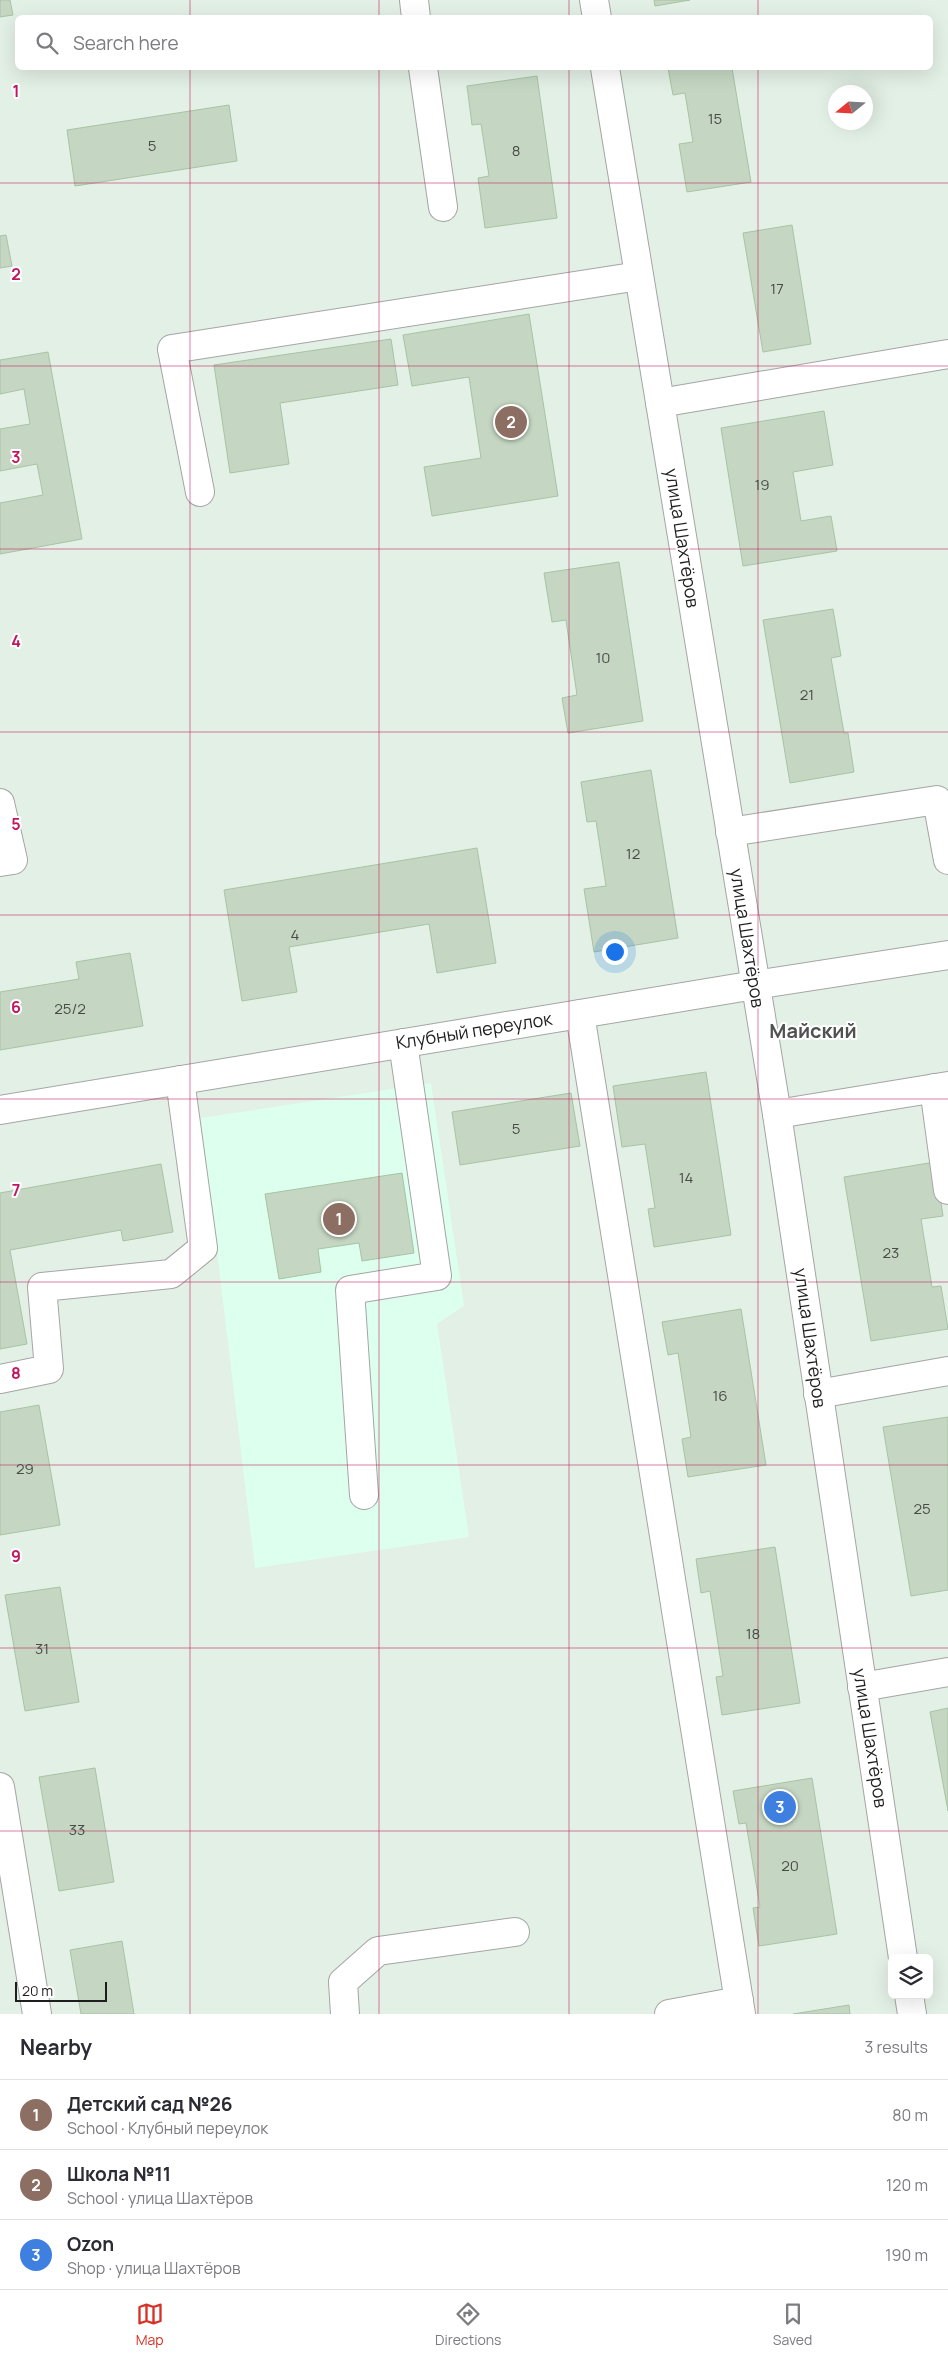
<!DOCTYPE html>
<meta charset="utf-8">
<style>
:root{--surface:#fff;--page:#f7f7f7;--text:#2b2b33;--muted:#7c7c81;--line:#e1e1e2;--accent:#d93025}
body{margin:0;font-family:Manrope,sans-serif;background:var(--page);color:var(--text)}
.controls{position:absolute;right:15px;bottom:15px;display:grid;overflow:hidden;border-radius:8px;box-shadow:0 5px 20px #0002}
.controls button{width:45px;height:45px;display:grid;place-items:center;padding:0;border:0;border-bottom:1px solid var(--line);background:var(--surface);color:var(--text);font:25px sans-serif}
.compass{position:absolute;left:828px;top:85px;width:45px;height:45px;border-radius:50%;background:var(--surface);box-shadow:0 5px 20px #0002;rotate:252deg}
.scale{position:absolute;left:15px;bottom:12px;width:92px;box-sizing:border-box;padding-left:5px;border:2px solid #1e1e1e;border-top:0;font-size:14px;line-height:18px;white-space:nowrap;color:#1e1e1e;-webkit-text-stroke:4px #fff;paint-order:stroke}
.you{position:absolute;left:614px;top:951px;width:18px;height:18px;margin:-12px;border:4px solid #fff;border-radius:50%;background:#1a73e8;box-shadow:0 0 0 8px #1a73e833}
.badge{display:grid;place-items:center;width:32px;height:32px;border-radius:50%;background:var(--accent);color:#fff;font-size:16px;font-weight:700}
.pin{position:absolute;translate:-50% -50%;border:2px solid #fff;box-shadow:0 1px 5px #0006}
.list{margin:0;padding:0;list-style:none}
h2{display:flex;justify-content:space-between;align-items:center;height:65px;margin:0;padding:0 20px;font-size:21px}
h2 small{font-size:16px;font-weight:400;color:var(--muted)}
.list li{display:grid;grid-template-columns:32px 1fr auto;gap:15px;align-items:center;box-sizing:border-box;height:70px;padding:0 20px;border-top:1px solid var(--line)}
.list b{display:block;font-size:19px;white-space:nowrap}
.list p{margin:0;font-size:16px;white-space:nowrap;color:var(--muted)}
.list em{font-size:16px;font-style:normal;color:var(--muted)}
.icon{flex:none;width:28px;height:28px;fill:none;stroke:currentColor;stroke-width:2;stroke-linecap:round;stroke-linejoin:round}
.map{position:relative;flex:none;width:948px;height:2014px;overflow:hidden}
.search{position:absolute;background:var(--surface);box-shadow:0 5px 20px #0002;left:15px;right:15px;top:15px;height:55px;display:flex;align-items:center;gap:12px;box-sizing:border-box;padding:0 18px;border-radius:8px;color:var(--muted);font-size:19px}
.sheet{height:275px;background:var(--surface)}
nav{display:flex;justify-content:space-around;align-items:center;box-sizing:border-box;height:70px;border-top:1px solid var(--line);background:var(--surface);font-size:14px;color:var(--muted)}
nav a{display:grid;justify-items:center;gap:2px}
nav .on{color:var(--accent)}
.map>svg:first-child{display:block}
.education{fill:#ddffed}
.building{fill:#c5d7c3;stroke:#a7c3a4}
.lines{fill:none;stroke-linecap:round;stroke-linejoin:round}
.minor-casing{stroke:#a5a5a5;stroke-width:30}
.minor{stroke:#fff;stroke-width:28}
.grid{fill:none;stroke:#c2185b;stroke-width:1;stroke-opacity:0.55}
.labels{text-anchor:middle;stroke-width:4;stroke-linejoin:round;paint-order:stroke}
.number-label{font-size:15px;fill:#484c47}
.street-label{font-size:18px;fill:#1e1e1e;stroke:#fff}
.quarter-label{font-size:20px;font-weight:bold;fill:#515151;stroke:#fff}
.grid-label{font-size:16px;text-anchor:middle;font-weight:bold;fill:#c2185b;stroke:#fff;stroke-width:4;stroke-linejoin:round;paint-order:stroke}
</style>
<div class="map">
<svg width="948" height="2014" viewBox="0 0 948 2014">
<rect width="100%" height="100%" fill="#e3f0e5"/>
<polygon class="education" points="431,1083 464,1306 437,1324 469,1537 255,1568 201,1118"/>
<g class="building">
<polygon points="0,0 10,0 13,15 0,17"/>
<polygon points="654,0 690,0 655,6"/>
<polygon points="668,68 732,68 751,182 687,192 679,144 693,142 685,93 673,95"/>
<polygon points="537,76 557,218 485,228 478,178 489,176 481,124 472,125 467,86"/>
<polygon points="229,105 237,161 75,186 67,130"/>
<polygon points="792,225 811,344 763,352 743,233"/>
<polygon points="6,235 12,266 0,268 0,236"/>
<polygon points="529,314 558,496 432,516 424,467 481,458 469,377 412,386 403,335"/>
<polygon points="391,339 398,385 280,403 289,464 230,473 214,365"/>
<polygon points="48,352 82,539 0,554 0,503 43,495 37,464 0,471 0,429 30,424 24,389 0,394 0,360"/>
<polygon points="824,411 833,465 793,472 801,521 831,516 837,551 743,566 721,428"/>
<polygon points="619,562 643,721 568,733 562,698 577,695 566,620 552,622 544,573"/>
<polygon points="833,609 841,656 831,658 844,733 848,733 854,772 790,783 763,620"/>
<polygon points="651,770 678,938 594,952 584,889 606,886 596,821 587,822 581,782"/>
<polygon points="477,848 496,963 437,973 429,924 289,947 297,992 242,1001 224,890"/>
<polygon points="130,953 143,1026 0,1050 0,992 79,979 76,962"/>
<polygon points="706,1072 731,1235 654,1247 648,1209 655,1208 645,1144 622,1147 613,1086"/>
<polygon points="571,1093 580,1146 460,1165 452,1112"/>
<polygon points="935,1162 943,1216 921,1219 932,1287 941,1286 948,1329 871,1341 844,1177"/>
<polygon points="161,1164 173,1232 123,1241 121,1230 10,1250 27,1344 0,1349 0,1193"/>
<polygon points="402,1173 414,1253 362,1261 359,1243 318,1249 321,1272 279,1279 265,1194"/>
<polygon points="741,1309 766,1465 688,1477 682,1439 691,1437 678,1353 668,1355 662,1322"/>
<polygon points="39,1405 60,1525 0,1535 0,1412"/>
<polygon points="948,1417 948,1590 911,1596 883,1427"/>
<polygon points="775,1547 800,1703 722,1715 716,1677 723,1676 710,1591 701,1593 696,1559"/>
<polygon points="60,1587 79,1702 25,1711 5,1595"/>
<polygon points="948,1708 948,1811 930,1712"/>
<polygon points="95,1768 114,1882 59,1891 39,1777"/>
<polygon points="812,1778 837,1934 759,1946 753,1908 760,1907 746,1823 739,1824 733,1791"/>
<polygon points="122,1941 134,2014 81,2014 70,1950"/>
<polygon points="849,2005 850,2014 793,2014"/>
</g>
<g class="lines">
<defs>
<g id="minor">
<polyline points="414,0 416,18"/>
<polyline points="594,0 597,18"/>
<polyline points="423,68 443,207"/>
<polyline points="605,68 777,1114 903,1958"/>
<polyline points="660,403 948,354"/>
<polyline points="200,492 172,349 639,276"/>
<polyline points="0,803 13,860 0,862"/>
<polyline points="730,832 937,800 948,860"/>
<polyline points="580,1014 741,2014"/>
<polyline points="934,1088 948,1190"/>
<polyline points="0,1110 755,985 948,955"/>
<polyline points="777,1114 948,1086"/>
<polyline points="0,1379 49,1369 42,1287 171,1274 203,1248 180,1080"/>
<polyline points="818,1394 948,1371"/>
<polyline points="364,1495 350,1290 437,1276 403,1043"/>
<polyline points="862,1687 948,1672"/>
<polyline points="0,1787 37,2014"/>
<polyline points="909,1995 912,2014"/>
<polyline points="345,2014 343,1982 378,1951 515,1932"/>
<polyline points="669,2014 739,2001"/>
</g>
</defs>
<use href="#minor" class="minor-casing"/>
<use href="#minor" class="minor"/>
</g>
<path class="grid" d="M190,0V18M379,0V18M569,0V18M758,0V18M190,68V2014M379,68V2014M569,68V2014M758,68V2014M0,183H948M0,366H948M0,549H948M0,732H948M0,915H948M0,1099H948M0,1282H948M0,1465H948M0,1648H948M0,1831H948"/>
<g class="labels">
<g class="number-label">
<text x="715" y="124">15</text>
<text x="152" y="151">5</text>
<text x="516" y="156">8</text>
<text x="777" y="294">17</text>
<text x="762" y="490">19</text>
<text x="603" y="663">10</text>
<text x="807" y="700">21</text>
<text x="633" y="859">12</text>
<text x="295" y="940">4</text>
<text x="70" y="1014">25/2</text>
<text x="516" y="1134">5</text>
<text x="686" y="1183">14</text>
<text x="891" y="1258">23</text>
<text x="720" y="1401">16</text>
<text x="25" y="1474">29</text>
<text x="922" y="1514">25</text>
<text x="753" y="1639">18</text>
<text x="42" y="1654">31</text>
<text x="77" y="1835">33</text>
<text x="790" y="1871">20</text>
</g>
<g class="street-label">
<text transform="translate(682 538) rotate(81)" y="6">улица Шахтёров</text>
<text transform="translate(747 938) rotate(81)" y="6">улица Шахтёров</text>
<text transform="translate(474 1031) rotate(-9)" y="6">Клубный переулок</text>
<text transform="translate(810 1338) rotate(82)" y="6">улица Шахтёров</text>
<text transform="translate(870 1738) rotate(81)" y="6">улица Шахтёров</text>
</g>
<g class="quarter-label">
<text x="813" y="1038">Майский</text>
</g>
</g>
<g class="grid-label">
<text x="16" y="97">1</text>
<text x="16" y="280">2</text>
<text x="16" y="463">3</text>
<text x="16" y="647">4</text>
<text x="16" y="830">5</text>
<text x="16" y="1013">6</text>
<text x="16" y="1196">7</text>
<text x="16" y="1379">8</text>
<text x="16" y="1562">9</text>
</g>
</svg>
<div class="controls">
<button><svg class="icon" aria-label="layers" viewBox="0 0 24 24"><path d="M12 4l9 5-9 5-9-5zM3 14l9 5 9-5"/></svg></button>
</div>
<svg class="compass" viewBox="-18 -18 36 36"><path d="M0-13l5 13h-10z" fill="#e53935"/><path d="M0 13l5-13h-10z" fill="#7c7c81"/></svg>
<div class="scale">20 m</div>
<div class="you"></div>
<div class="pin badge" style="left:339px;top:1219px;background:#8d6e63">1</div>
<div class="pin badge" style="left:511px;top:422px;background:#8d6e63">2</div>
<div class="pin badge" style="left:780px;top:1807px;background:#3f7fe0">3</div>
<div class="search"><svg class="icon" aria-label="search" viewBox="0 0 24 24"><circle cx="10" cy="10" r="6"/><path d="M15 15l6 6"/></svg>Search here</div>
</div>
<section class="sheet">
<h2>Nearby<small>3 results</small></h2>
<ul class="list">
<li><span class="badge" style="background:#8d6e63">1</span><div><b>Детский сад №26</b><p>School · Клубный переулок</p></div><em>80 m</em></li>
<li><span class="badge" style="background:#8d6e63">2</span><div><b>Школа №11</b><p>School · улица Шахтёров</p></div><em>120 m</em></li>
<li><span class="badge" style="background:#3f7fe0">3</span><div><b>Ozon</b><p>Shop · улица Шахтёров</p></div><em>190 m</em></li>
</ul>
</section>
<nav>
<a class="on"><svg class="icon" aria-label="map" viewBox="0 0 24 24"><path d="M3 6l6-2 6 2 6-2v14l-6 2-6-2-6 2zM9 4v14M15 6v14"/></svg>Map</a>
<a><svg class="icon" aria-label="directions" viewBox="0 0 24 24"><path d="M12 3l9 9-9 9-9-9zM9 14v-3h6M13 9l2 2-2 2"/></svg>Directions</a>
<a><svg class="icon" aria-label="saved" viewBox="0 0 24 24"><path d="M7 4h10v16l-5-4-5 4z"/></svg>Saved</a>
</nav>
